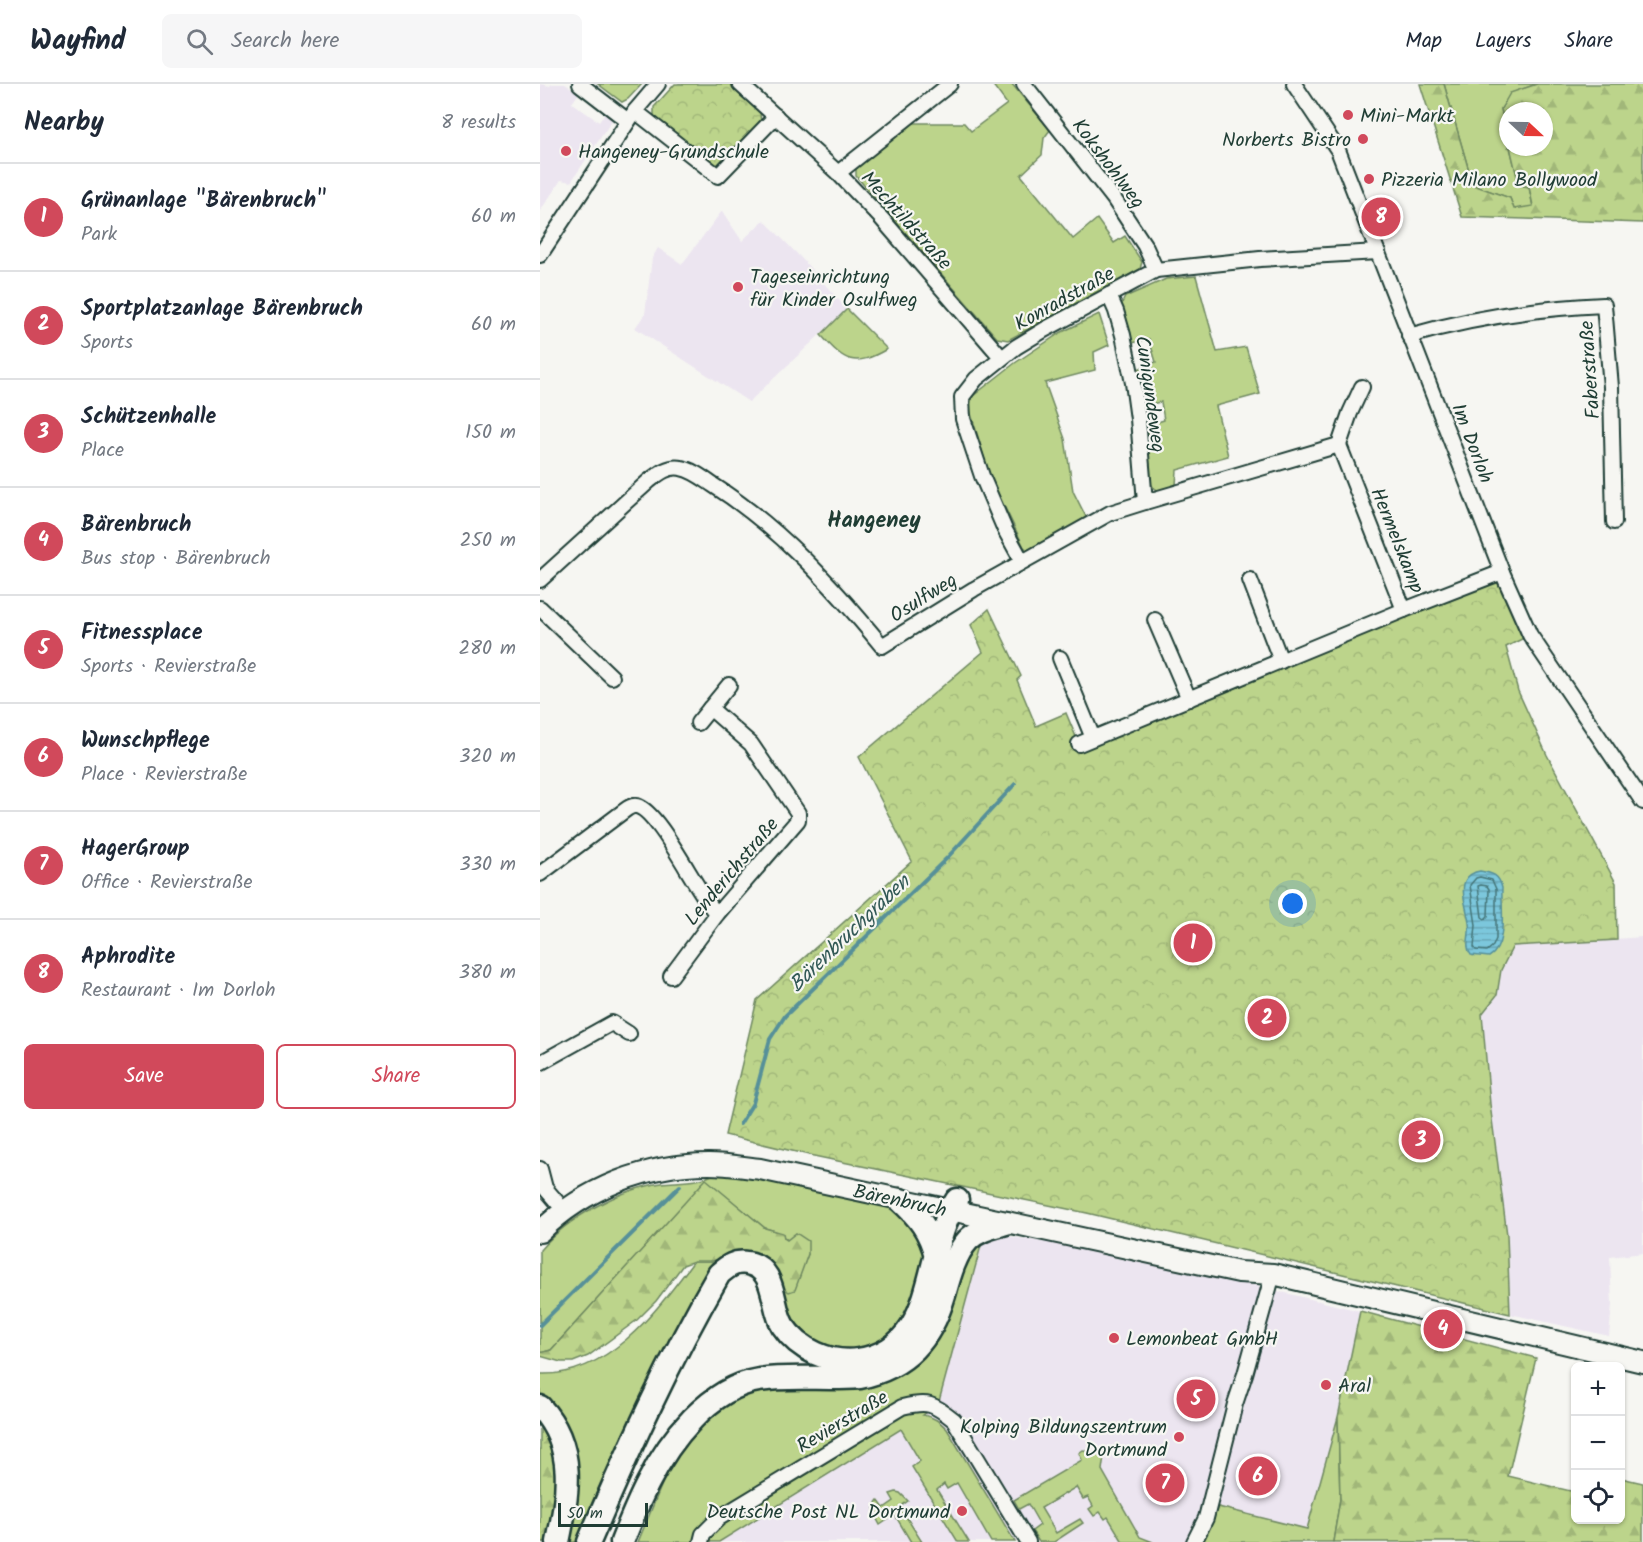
<!DOCTYPE html>
<meta charset="utf-8">
<style>
:root{--surface:#fff;--page:#f6f6f7;--text:#1f2937;--muted:#747a83;--line:#e0e1e3;--accent:#d1495b}
body{margin:0;font-family:Kalam,sans-serif;background:var(--page);color:var(--text)}
.controls{position:absolute;right:18px;bottom:18px;display:grid;overflow:hidden;border-radius:9px;box-shadow:0 2px 4px #0004}
.controls button{width:54px;height:54px;display:grid;place-items:center;padding:0;border:0;border-bottom:2px solid var(--line);background:var(--surface);color:var(--text);font:30px sans-serif}
.compass{position:absolute;left:959px;top:18px;width:54px;height:54px;border-radius:50%;background:var(--surface);box-shadow:0 2px 4px #0004;rotate:112deg}
.scale{position:absolute;left:18px;bottom:15px;width:90px;box-sizing:border-box;padding-left:6px;border:3px solid #1f3d34;border-top:0;font-size:16px;line-height:21px;white-space:nowrap;color:#1f3d34;-webkit-text-stroke:4px #f6f6f2;paint-order:stroke}
.you{position:absolute;left:753px;top:820px;width:21px;height:21px;margin:-15px;border:4px solid #fff;border-radius:50%;background:#1a73e8;box-shadow:0 0 0 9px #1a73e833}
.badge{display:grid;place-items:center;width:39px;height:39px;border-radius:50%;background:var(--accent);color:#fff;font-size:20px;font-weight:700}
.pin{position:absolute;translate:-50% -50%;border:3px solid #fff;box-shadow:0 2px 6px #0006}
.list{margin:0;padding:0;list-style:none}
h2{display:flex;justify-content:space-between;align-items:center;height:78px;margin:0;padding:0 24px;font-size:26px}
h2 small{font-size:20px;font-weight:400;color:var(--muted)}
.list li{display:grid;grid-template-columns:39px 1fr auto;gap:18px;align-items:center;box-sizing:border-box;height:108px;padding:0 24px;border-top:2px solid var(--line)}
.list b{display:block;font-size:22px;white-space:nowrap}
.list p{margin:0;font-size:20px;white-space:nowrap;color:var(--muted)}
.list em{font-size:20px;font-style:normal;color:var(--muted)}
.actions{display:flex;gap:12px;padding:18px 24px}
.actions a{flex:1;padding:14px 0;border:2px solid var(--accent);border-radius:9px;text-align:center;font-size:21px;color:var(--accent)}
.actions .main{background:var(--accent);color:#fff}
.icon{flex:none;width:33px;height:33px;fill:none;stroke:currentColor;stroke-width:2;stroke-linecap:round;stroke-linejoin:round}
.map{position:relative;flex:none;width:1103px;height:1458px;overflow:hidden}
header{display:flex;align-items:center;gap:36px;box-sizing:border-box;height:84px;padding:0 30px;background:var(--surface);border-bottom:2px solid var(--line)}
header strong{font-size:28px}
nav{display:flex;gap:33px;margin-inline-start:auto;font-size:21px}
.search{width:420px;height:54px;background:var(--page);display:flex;align-items:center;gap:15px;box-sizing:border-box;padding:0 21px;border-radius:9px;color:var(--muted);font-size:22px}
main{display:flex}
aside{flex:1;background:var(--surface)}
.map>svg:first-child{display:block}
.built{fill:#ece5f0}
.grass{fill:#bcd48b;stroke:#6e8860;stroke-width:1.5}
.forest{fill:url(#forest-firs);stroke:#6e8860;stroke-width:1.5}
.park{fill:url(#park-crowns);stroke:#6e8860;stroke-width:1.5}
.water{fill:url(#water-rules);stroke:#579099;stroke-width:1.5}
.lines{fill:none;stroke-linecap:round;stroke-linejoin:round}
.shore{stroke:#447477;stroke-width:1.5}
.stream{stroke:#579099;stroke-width:4}
.minor-casing{stroke:#1f3d34;stroke-width:18}
.secondary-casing{stroke:#1f3d34;stroke-width:24}
.trunk-casing{stroke:#1f3d34;stroke-width:27}
.minor{stroke:#f6f6f2;stroke-width:14}
.secondary{stroke:#f6f6f2;stroke-width:20}
.trunk{stroke:#f6f6f2;stroke-width:22}
.poi-dot{fill:#d1495b;stroke:#f6f6f2;stroke-width:2}
.labels{text-anchor:middle;stroke-width:4.5;stroke-linejoin:round;paint-order:stroke}
.poi-label{font-size:20px;fill:#1f3d34;stroke:#f6f6f2;text-anchor:start}
.street-label{font-size:20px;fill:#1f3d34;stroke:#f6f6f2}
.water-label{font-size:21px;font-style:italic;fill:#325956;stroke:#f6f6f2}
.quarter-label{font-size:22px;font-weight:bold;fill:#1f3d34;stroke:#f6f6f2}
</style>
<header>
<strong>Wayfind</strong>
<div class="search"><svg class="icon" aria-label="search" viewBox="0 0 24 24"><circle cx="10" cy="10" r="6"/><path d="M15 15l6 6"/></svg>Search here</div>
<nav><a>Map</a><a>Layers</a><a>Share</a></nav>
</header>
<main>
<aside>
<h2>Nearby<small>8 results</small></h2>
<ul class="list">
<li><span class="badge">1</span><div><b>Grünanlage &quot;Bärenbruch&quot;</b><p>Park</p></div><em>60 m</em></li>
<li><span class="badge">2</span><div><b>Sportplatzanlage Bärenbruch</b><p>Sports</p></div><em>60 m</em></li>
<li><span class="badge">3</span><div><b>Schützenhalle</b><p>Place</p></div><em>150 m</em></li>
<li><span class="badge">4</span><div><b>Bärenbruch</b><p>Bus stop · Bärenbruch</p></div><em>250 m</em></li>
<li><span class="badge">5</span><div><b>Fitnessplace</b><p>Sports · Revierstraße</p></div><em>280 m</em></li>
<li><span class="badge">6</span><div><b>Wunschpflege</b><p>Place · Revierstraße</p></div><em>320 m</em></li>
<li><span class="badge">7</span><div><b>HagerGroup</b><p>Office · Revierstraße</p></div><em>330 m</em></li>
<li><span class="badge">8</span><div><b>Aphrodite</b><p>Restaurant · Im Dorloh</p></div><em>380 m</em></li>
</ul>
<div class="actions"><a class="main">Save</a><a>Share</a></div>
</aside>
<div class="map">
<svg width="1103" height="1458" viewBox="0 0 1103 1458">
<defs>
<pattern id="forest-firs" width="22" height="20" patternUnits="userSpaceOnUse" patternTransform="scale(1.5)"><rect width="22" height="20" fill="#bcd48b"/><path d="M5 1l3.5 6h-7zM16 11l3.5 6h-7z" fill="#a1b779"/></pattern>
<pattern id="park-crowns" width="20" height="18" patternUnits="userSpaceOnUse" patternTransform="scale(1.5)"><rect width="20" height="18" fill="#bcd48b"/><path d="M2 6a3 3 0 1 1 6 0M12 15a3 3 0 1 1 6 0" fill="none" stroke="#a1b779"/></pattern>
<pattern id="water-rules" width="6" height="5" patternUnits="userSpaceOnUse" patternTransform="scale(1.5)"><rect width="6" height="5" fill="#7cc7dc"/><path d="M0 2.5h6" fill="none" stroke="#65a3b3"/></pattern>
</defs>
<rect width="100%" height="100%" fill="#f6f6f2"/>
<filter id="ink" filterUnits="userSpaceOnUse"><feTurbulence type="fractalNoise" baseFrequency=".0167" numOctaves="2"/><feDisplacementMap in="SourceGraphic" scale="12" xChannelSelector="R" yChannelSelector="G"/><feConvolveMatrix kernelMatrix="1 2 1 2 8 2 1 2 1" color-interpolation-filters="sRGB"/></filter>
<g filter="url(#ink)">
<g class="built">
<polygon points="0,0 10,2 12,0 25,0 39,9 32,19 59,38 65,29 73,35 31,98 21,96 0,127"/>
<polygon points="182,127 202,157 224,136 263,176 307,225 209,318 95,244 105,230 112,174 118,164 142,180"/>
<polygon points="1103,853 1103,1169 1070,1173 1072,1221 1069,1252 970,1230 967,1151 950,1020 942,930 957,911 961,886 973,862"/>
<polygon points="466,1152 593,1172 820,1227 798,1333 767,1445 678,1423 663,1458 179,1458 398,1321 442,1158"/>
</g>
<g class="grass">
<polygon points="58,0 102,0 88,15 82,18"/>
<polygon points="452,0 472,0 510,46 504,54 502,71 481,91 533,155 557,135 574,159 585,152 602,178 600,185 468,256 457,254 316,92 316,85 369,39 424,39 431,47 467,20"/>
<polygon points="904,0 997,0 971,9 961,25 968,55 968,63 970,63 979,100 989,103 993,123 974,125 970,114 933,101"/>
<path d="M656,192L677,268L706,263L720,310L676,322L688,372L637,386L636,401C624,407 615,411 609,396L608,341L624,336L621,318L605,321L598,285L616,278L609,255L592,259L581,221L585,213L626,195Z"/>
<path d="M307,225L347,265C314,284 305,278 281,251Z"/>
<polygon points="559,230 569,261 554,268 555,286 505,299 525,355 533,407 548,437 489,467 484,463 450,393 429,323 433,312 475,279 520,249"/>
<path d="M176,1089L207,1093L352,1123L368,1131L387,1169L372,1232L334,1266L288,1267L252,1240L238,1204L263,1182L268,1170L256,1150L248,1156L235,1147L225,1144L166,1096L11,1266L0,1269V1166C27,1134 80,1105 122,1099C140,1097 159,1099 176,1089Z"/>
<path d="M442,1158L398,1321L383,1331C394,1333 399,1337 407,1345L475,1458H451L417,1399L407,1405L404,1400L397,1406L429,1458H418L372,1383L380,1377L361,1345L179,1458H98L127,1388L142,1363L175,1325L215,1306L329,1299L424,1170Z"/>
<path d="M154,1177H173C122,1268 74,1361 36,1458H24L32,1417L0,1315V1290C69,1293 117,1226 154,1177Z"/>
<polygon points="798,1333 800,1415 793,1458 663,1458 678,1423 767,1445"/>
<polygon points="543,1366 564,1372 562,1386 600,1453 613,1458 583,1458 568,1433 565,1435 560,1428 554,1432 549,1425 553,1422 548,1413 543,1415 536,1403 501,1424 516,1449 540,1435 543,1439 514,1458 499,1458 492,1447 500,1441 488,1420 479,1425 474,1416 542,1376 539,1369"/>
<path d="M356,1408L360,1409L368,1417L360,1423L382,1458H371L355,1431L340,1441C335,1432 331,1424 338,1416L344,1424L354,1417L350,1410Z"/>
</g>
<g class="forest">
<polygon points="880,0 904,0 933,101 970,114 974,125 993,122 989,103 979,101 970,63 1004,63 1004,27 968,27 968,55 961,25 970,9 997,0 1103,0 1103,139 922,133"/>
<polygon points="166,1095 225,1144 243,1149 244,1154 247,1156 256,1149 268,1157 268,1170 255,1206 249,1208 242,1203 198,1168 173,1177 154,1177 143,1181 116,1217 97,1236 48,1272 33,1278 21,1278 0,1272 0,1269 11,1266"/>
<polygon points="820,1227 996,1274 968,1392 1035,1408 1036,1436 1080,1436 1081,1394 1103,1399 1103,1458 793,1458 800,1415 798,1333"/>
<polygon points="0,1342 4,1346 19,1391 7,1458 0,1458"/>
</g>
<g class="park">
<polygon points="135,0 190,0 220,26 221,43 181,84 173,83 114,37 114,23"/>
<polygon points="962,488 990,551 966,563 978,607 1007,671 1076,799 1077,856 973,862 961,886 957,911 942,930 950,1020 967,1151 970,1230 547,1129 269,1071 185,1051 217,916 372,777 319,673 443,568 431,541 449,525 481,592 477,596 496,642 526,629 539,660"/>
</g>
<path class="water" d="M940,787C953,789 959,791 962,804C961,824 968,862 949,873L931,871C924,863 931,850 929,839C928,827 920,809 925,797C928,791 934,788 940,787Z"/>
<g class="lines">
<g class="shore">
<polygon points="940,793 952,796 956,805 956,855 953,862 947,867 936,866 934,863 936,841 930,801 936,794"/>
<polygon points="941,801 947,802 949,805 948,832 945,835 942,833 938,802"/>
</g>
<g class="stream">
<polyline points="200,1040 213,1019 230,955 245,932 406,775 475,700"/>
<polyline points="0,1241 140,1102"/>
</g>
<defs>
<g id="minor">
<polyline points="40,0 88,37"/>
<polyline points="200,0 298,89 342,135 461,273"/>
<polyline points="484,0 574,115 605,162 616,186"/>
<polyline points="754,0 798,66 962,488 990,551 1103,718"/>
<polyline points="95,27 178,92 236,32"/>
<polyline points="298,89 410,0"/>
<polyline points="0,171 95,27 118,0"/>
<polyline points="569,211 576,227 583,251 593,299 598,335 605,418"/>
<path d="M869,252C934,233 996,224 1064,221L1071,303L1074,438"/>
<polyline points="822,303 810,329 799,361 864,526"/>
<polyline points="482,477 465,446 442,392 423,335 422,313 436,295 476,263 504,246 616,186 720,175 838,168"/>
<path d="M0,496L109,397C118,390 129,381 141,384C153,386 164,395 173,401C239,443 293,502 342,562L434,505L570,429L605,418L799,361"/>
<polyline points="710,496 741,577"/>
<polyline points="0,524 72,593"/>
<polyline points="615,536 649,615"/>
<polyline points="520,574 553,654"/>
<polyline points="158,639 189,601"/>
<polyline points="539,660 864,526 962,488"/>
<path d="M0,790L84,727C88,724 92,721 97,722C120,728 158,811 177,830"/>
<polyline points="131,892 177,830 258,736 258,729 211,660 170,624"/>
<polyline points="0,979 72,939 89,950"/>
<polyline points="0,1085 5,1104 17,1118"/>
<path d="M161,1458L163,1450L179,1434L362,1323C388,1317 393,1319 414,1336L488,1458"/>
<polyline points="654,1458 666,1434 695,1320 705,1290 733,1190"/>
</g>
<path id="secondary" d="M0,1148C44,1104 107,1080 169,1080C186,1080 203,1083 220,1085L699,1188L733,1190L1103,1278"/>
<g id="trunk">
<path d="M360,1116C379,1133 390,1147 396,1172"/>
<path d="M0,1323C37,1363 28,1410 18,1458"/>
<path d="M49,1458C88,1367 129,1276 179,1190C188,1182 195,1177 207,1179C237,1183 231,1223 243,1242C259,1266 290,1280 318,1276C400,1264 382,1168 417,1116"/>
<path d="M82,1458C90,1438 98,1418 108,1399C129,1357 169,1304 219,1296C252,1291 287,1296 320,1293C367,1283 391,1255 404,1211C409,1193 415,1170 428,1156C438,1146 453,1143 466,1139"/>
</g>
</defs>
<use href="#minor" class="minor-casing"/>
<use href="#secondary" class="secondary-casing"/>
<use href="#trunk" class="trunk-casing"/>
<use href="#minor" class="minor"/>
<use href="#secondary" class="secondary"/>
<use href="#trunk" class="trunk"/>
</g>
</g>
<g class="poi-dot">
<circle cx="808" cy="31" r="6"/>
<circle cx="823" cy="55" r="6"/>
<circle cx="26" cy="67" r="6"/>
<circle cx="829" cy="95" r="6"/>
<circle cx="198" cy="203" r="6"/>
<circle cx="574" cy="1254" r="6"/>
<circle cx="786" cy="1301" r="6"/>
<circle cx="639" cy="1353" r="6"/>
<circle cx="422" cy="1427" r="6"/>
</g>
<g class="labels">
<g class="poi-label">
<text x="820" y="38">Mini-Markt</text>
<text x="811" y="62" text-anchor="end">Norberts Bistro</text>
<text x="38" y="74">Hangeney-Grundschule</text>
<text x="841" y="102">Pizzeria Milano Bollywood</text>
<text x="210" y="199">Tageseinrichtung<tspan x="210" dy="23">für Kinder Osulfweg</tspan></text>
<text x="586" y="1261">Lemonbeat GmbH</text>
<text x="798" y="1308">Aral</text>
<text x="627" y="1349" text-anchor="end">Kolping Bildungszentrum<tspan x="627" dy="23">Dortmund</tspan></text>
<text x="410" y="1434" text-anchor="end">Deutsche Post NL Dortmund</text>
</g>
<g class="street-label">
<text transform="translate(569 79) rotate(53)" y="7">Kokshohlweg</text>
<text transform="translate(367 136) rotate(48)" y="7">Mechtildstraße</text>
<text transform="translate(524 214) rotate(-29)" y="7">Konradstraße</text>
<text transform="translate(1049 286) rotate(-94)" y="7">Faberstraße</text>
<text transform="translate(611 310) rotate(82)" y="7">Cunigundeweg</text>
<text transform="translate(933 359) rotate(69)" y="7">Im Dorloh</text>
<text transform="translate(858 456) rotate(68)" y="7">Hermelskamp</text>
<text transform="translate(383 513) rotate(-32)" y="7">Osulfweg</text>
<text transform="translate(191 787) rotate(-50)" y="7">Lenderichstraße</text>
<text transform="translate(360 1116) rotate(12)" y="7">Bärenbruch</text>
<text transform="translate(302 1337) rotate(-31)" y="7">Revierstraße</text>
</g>
<g class="water-label">
<text transform="translate(309 849) rotate(-44)" y="7">Bärenbruchgraben</text>
</g>
<g class="quarter-label">
<text x="334" y="443">Hangeney</text>
</g>
</g>
</svg>
<div class="controls">
<button>+</button>
<button>−</button>
<button><svg class="icon" aria-label="locate" viewBox="0 0 24 24"><circle cx="12" cy="12" r="6"/><path d="M12 2v4M12 18v4M2 12h4M18 12h4"/></svg></button>
</div>
<svg class="compass" viewBox="-18 -18 36 36"><path d="M0-13l5 13h-10z" fill="#e53935"/><path d="M0 13l5-13h-10z" fill="#747a83"/></svg>
<div class="scale">50 m</div>
<div class="you"></div>
<div class="pin badge" style="left:653px;top:859px">1</div>
<div class="pin badge" style="left:727px;top:934px">2</div>
<div class="pin badge" style="left:881px;top:1056px">3</div>
<div class="pin badge" style="left:903px;top:1245px">4</div>
<div class="pin badge" style="left:656px;top:1315px">5</div>
<div class="pin badge" style="left:718px;top:1392px">6</div>
<div class="pin badge" style="left:625px;top:1399px">7</div>
<div class="pin badge" style="left:841px;top:133px">8</div>
</div>
</main>
